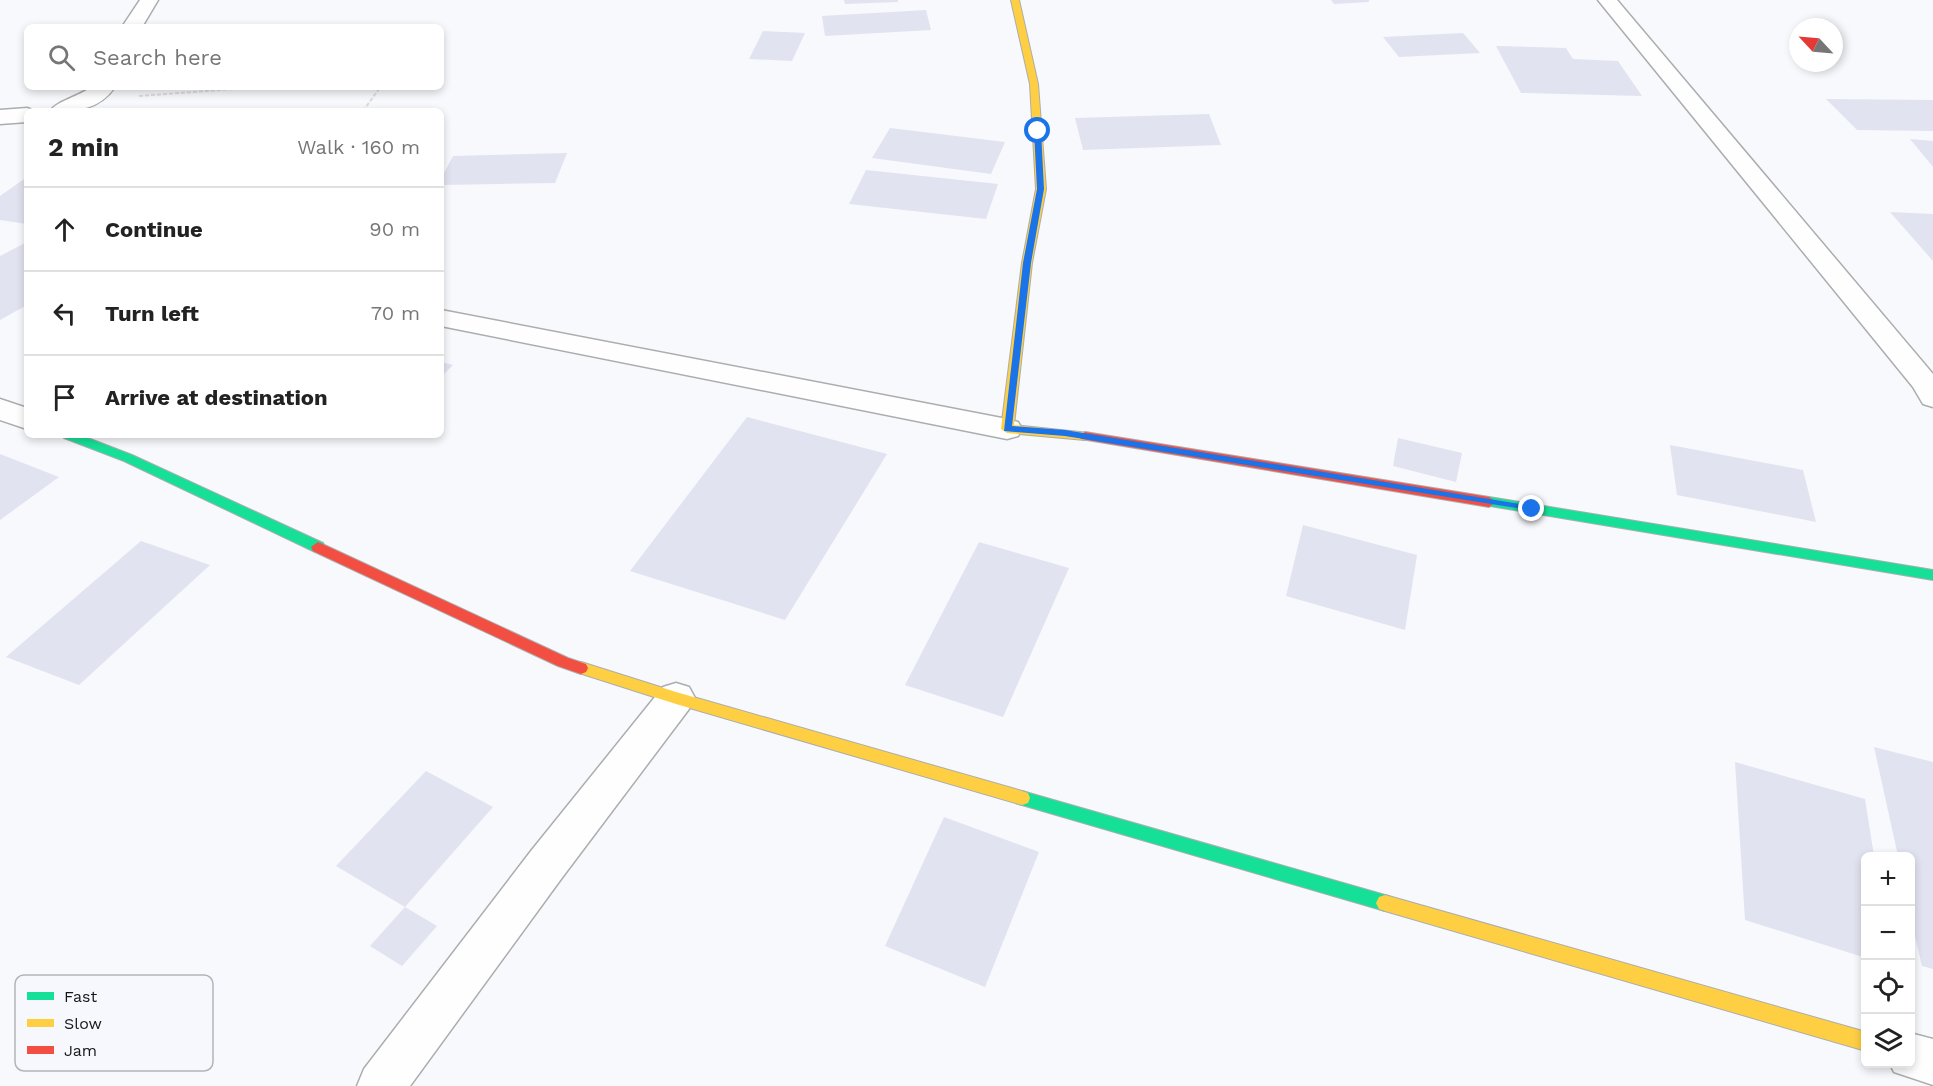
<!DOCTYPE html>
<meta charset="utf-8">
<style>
:root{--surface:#fff;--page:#f2f2f2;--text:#222;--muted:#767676;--line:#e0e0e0}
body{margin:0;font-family:"Work Sans",sans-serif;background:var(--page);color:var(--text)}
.controls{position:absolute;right:18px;bottom:18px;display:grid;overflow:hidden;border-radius:9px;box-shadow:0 3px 9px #0003}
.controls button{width:54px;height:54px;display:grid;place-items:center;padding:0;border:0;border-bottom:2px solid var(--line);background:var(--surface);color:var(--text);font:30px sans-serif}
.compass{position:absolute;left:1789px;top:18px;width:54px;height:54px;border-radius:50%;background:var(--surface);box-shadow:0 3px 9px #0003;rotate:296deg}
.stop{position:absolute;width:18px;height:18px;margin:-14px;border:4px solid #1a73e8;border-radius:50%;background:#fff}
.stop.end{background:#1a73e8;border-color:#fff;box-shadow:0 2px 6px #0008}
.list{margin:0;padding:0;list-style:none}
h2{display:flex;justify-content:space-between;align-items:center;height:78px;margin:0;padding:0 24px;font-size:26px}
h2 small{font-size:20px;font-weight:400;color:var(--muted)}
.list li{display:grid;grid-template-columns:39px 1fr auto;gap:18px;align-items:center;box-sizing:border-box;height:84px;padding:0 24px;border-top:2px solid var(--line)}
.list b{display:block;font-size:22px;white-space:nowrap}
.list em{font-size:20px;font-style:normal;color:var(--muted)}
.icon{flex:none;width:33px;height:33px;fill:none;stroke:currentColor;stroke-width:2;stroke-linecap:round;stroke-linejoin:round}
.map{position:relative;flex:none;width:1933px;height:1086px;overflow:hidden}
.search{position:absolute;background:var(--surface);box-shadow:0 3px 9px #0003;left:24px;top:24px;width:420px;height:66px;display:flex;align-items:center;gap:15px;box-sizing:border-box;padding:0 21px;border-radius:9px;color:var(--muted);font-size:22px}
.panel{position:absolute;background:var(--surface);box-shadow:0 3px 9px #0003;left:24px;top:108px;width:420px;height:330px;border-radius:9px}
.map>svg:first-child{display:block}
.building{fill:#e1e3f0}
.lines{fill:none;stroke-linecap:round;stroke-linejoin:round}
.street-casing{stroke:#acadae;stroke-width:3}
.fast-casing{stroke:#acadae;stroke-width:2}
.slow-casing{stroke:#acadae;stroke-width:2}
.jam-casing{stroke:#acadae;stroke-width:2}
.path{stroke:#ddd;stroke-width:2;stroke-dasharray:4 2;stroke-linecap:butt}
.street{fill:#fefeff;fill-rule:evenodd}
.fast{fill:#16e098;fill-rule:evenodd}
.slow{fill:#ffcf43;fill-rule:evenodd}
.jam{fill:#f24e42;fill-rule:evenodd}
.route{fill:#1a73e8}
.key{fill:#f7f8fd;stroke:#b3b4b8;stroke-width:1.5}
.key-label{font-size:16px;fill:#151517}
</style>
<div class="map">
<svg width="1933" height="1086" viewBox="0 0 1933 1086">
<rect width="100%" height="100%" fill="#f8f9fc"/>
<g class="building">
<polygon points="844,0 898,0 898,2 845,4"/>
<polygon points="1331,0 1369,0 1369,2 1334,4"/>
<polygon points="926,10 931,30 825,36 822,16"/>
<polygon points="763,31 805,33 792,61 749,59"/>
<polygon points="1463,33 1480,53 1399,57 1383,37"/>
<polygon points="1496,46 1566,48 1573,59 1618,61 1642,96 1521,93"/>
<polygon points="1826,99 1933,100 1933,131 1857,130"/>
<polygon points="1209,114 1221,145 1083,150 1075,118"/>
<polygon points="890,128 1005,142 991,174 872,158"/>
<polygon points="1910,139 1933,141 1933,167"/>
<polygon points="567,153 555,183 441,185 441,179 453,156"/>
<polygon points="866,170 998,184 986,219 849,204"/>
<polygon points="27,177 27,224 0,220 0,196"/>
<polygon points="1890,212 1933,214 1933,261"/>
<polygon points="27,242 27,305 0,320 0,256"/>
<polygon points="441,362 453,365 441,377"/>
<polygon points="747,417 887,454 785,620 630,571"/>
<polygon points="1398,438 1462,453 1456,482 1393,466"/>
<polygon points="1670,445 1803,470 1816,522 1677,495"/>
<polygon points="0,454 59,477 0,520"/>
<polygon points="1303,525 1417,555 1405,630 1286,596"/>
<polygon points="141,541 210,565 79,685 6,657"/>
<polygon points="979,542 1069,568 1003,717 905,685"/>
<polygon points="1874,747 1933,762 1933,969 1922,966 1910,915 1910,856 1898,856"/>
<polygon points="1735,762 1865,799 1874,856 1866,856 1866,958 1745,920"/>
<polygon points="426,771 493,807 405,907 336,866"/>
<polygon points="944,817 1039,852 985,987 885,946"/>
<polygon points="405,907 437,926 402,966 370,946"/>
</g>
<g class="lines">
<defs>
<g id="street">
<polygon points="140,0 158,0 142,27 122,27"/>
<polygon points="1598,0 1617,0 1933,374 1933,407 1923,404 1913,387"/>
<path d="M91,87H115C98,111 76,111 50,111C57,101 80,96 91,87Z"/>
<polygon points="27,108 35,111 27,111 27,122 0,124 0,110"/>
<polygon points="441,310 1007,419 1018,422 1022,429 1018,436 1007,439 441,326"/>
<polygon points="0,399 27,408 27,429 0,420"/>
<polygon points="676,683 689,687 695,698 689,709 561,879 410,1086 357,1086 364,1069 531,851 663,687"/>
<polygon points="1910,1033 1933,1039 1933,1085 1894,1072 1890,1064 1910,1064"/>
</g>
<g id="fast">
<polygon points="62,435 80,435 132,455 323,543 325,547 318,552 313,551 124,461 64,438"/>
<polygon points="1489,497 1933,570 1933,580 1484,505 1482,502 1484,499"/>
<polygon points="1022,791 1385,895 1391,897 1394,903 1391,909 1385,911 1022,805 1016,803 1014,798 1016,793"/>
</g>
<g id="slow">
<polygon points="1011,0 1019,0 1038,84 1046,189 1032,263 1014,425 1089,433 1091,436 1085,440 1007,433 1001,429 1022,263 1036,189 1030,84"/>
<polygon points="581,662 676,692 1022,791 1028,793 1030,798 1028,803 1022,805 676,704 576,672 574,668 576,664"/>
<polygon points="1385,895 1866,1032 1866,1051 1385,911 1379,909 1376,903 1379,897"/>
</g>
<g id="jam">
<polygon points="1085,432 1489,497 1496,502 1489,507 1081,439 1079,436"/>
<polygon points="318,542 568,658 586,664 588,668 586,672 581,674 558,666 313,551 311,547"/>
</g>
</defs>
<use href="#street" class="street-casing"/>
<use href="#fast" class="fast-casing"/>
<use href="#slow" class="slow-casing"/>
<use href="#jam" class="jam-casing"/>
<g class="path">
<polyline points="139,96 261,87"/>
<polyline points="363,111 379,89 374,87"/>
</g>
<use href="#street" class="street"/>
<use href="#fast" class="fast"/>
<use href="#slow" class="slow"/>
<use href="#jam" class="jam"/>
</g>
<polygon class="route" points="1038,129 1041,131 1044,189 1031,263 1012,426 1065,430 1532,506 1536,509 1535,511 1065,436 1004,431 1023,263 1037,189 1034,131"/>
<rect x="15" y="975" width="198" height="96" rx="9" class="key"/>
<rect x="27" y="992" width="27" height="8" fill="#16e098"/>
<rect x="27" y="1019" width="27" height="8" fill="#ffcf43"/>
<rect x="27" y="1046" width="27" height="8" fill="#f24e42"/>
<g class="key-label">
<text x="64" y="1002">Fast</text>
<text x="64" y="1029">Slow</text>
<text x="64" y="1056">Jam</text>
</g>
</svg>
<div class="controls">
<button>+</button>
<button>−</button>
<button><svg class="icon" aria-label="locate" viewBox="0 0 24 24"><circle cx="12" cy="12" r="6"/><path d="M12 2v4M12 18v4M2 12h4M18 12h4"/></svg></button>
<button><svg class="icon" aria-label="layers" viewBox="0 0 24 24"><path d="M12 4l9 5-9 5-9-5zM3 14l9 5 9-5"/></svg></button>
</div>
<svg class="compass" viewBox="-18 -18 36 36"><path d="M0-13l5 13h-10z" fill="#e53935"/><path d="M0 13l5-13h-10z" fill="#767676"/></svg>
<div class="stop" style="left:1038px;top:131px"></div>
<div class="stop end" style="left:1532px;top:509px"></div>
<div class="search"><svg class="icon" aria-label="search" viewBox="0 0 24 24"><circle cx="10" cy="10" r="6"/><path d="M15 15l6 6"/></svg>Search here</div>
<section class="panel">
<h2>2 min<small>Walk · 160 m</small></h2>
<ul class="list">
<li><svg class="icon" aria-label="ahead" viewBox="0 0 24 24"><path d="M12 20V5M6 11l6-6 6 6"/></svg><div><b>Continue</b></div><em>90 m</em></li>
<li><svg class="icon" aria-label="left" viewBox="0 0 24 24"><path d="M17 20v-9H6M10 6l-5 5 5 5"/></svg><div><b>Turn left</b></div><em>70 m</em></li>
<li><svg class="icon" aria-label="arrive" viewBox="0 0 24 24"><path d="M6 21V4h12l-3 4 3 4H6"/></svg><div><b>Arrive at destination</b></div></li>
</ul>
</section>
</div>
